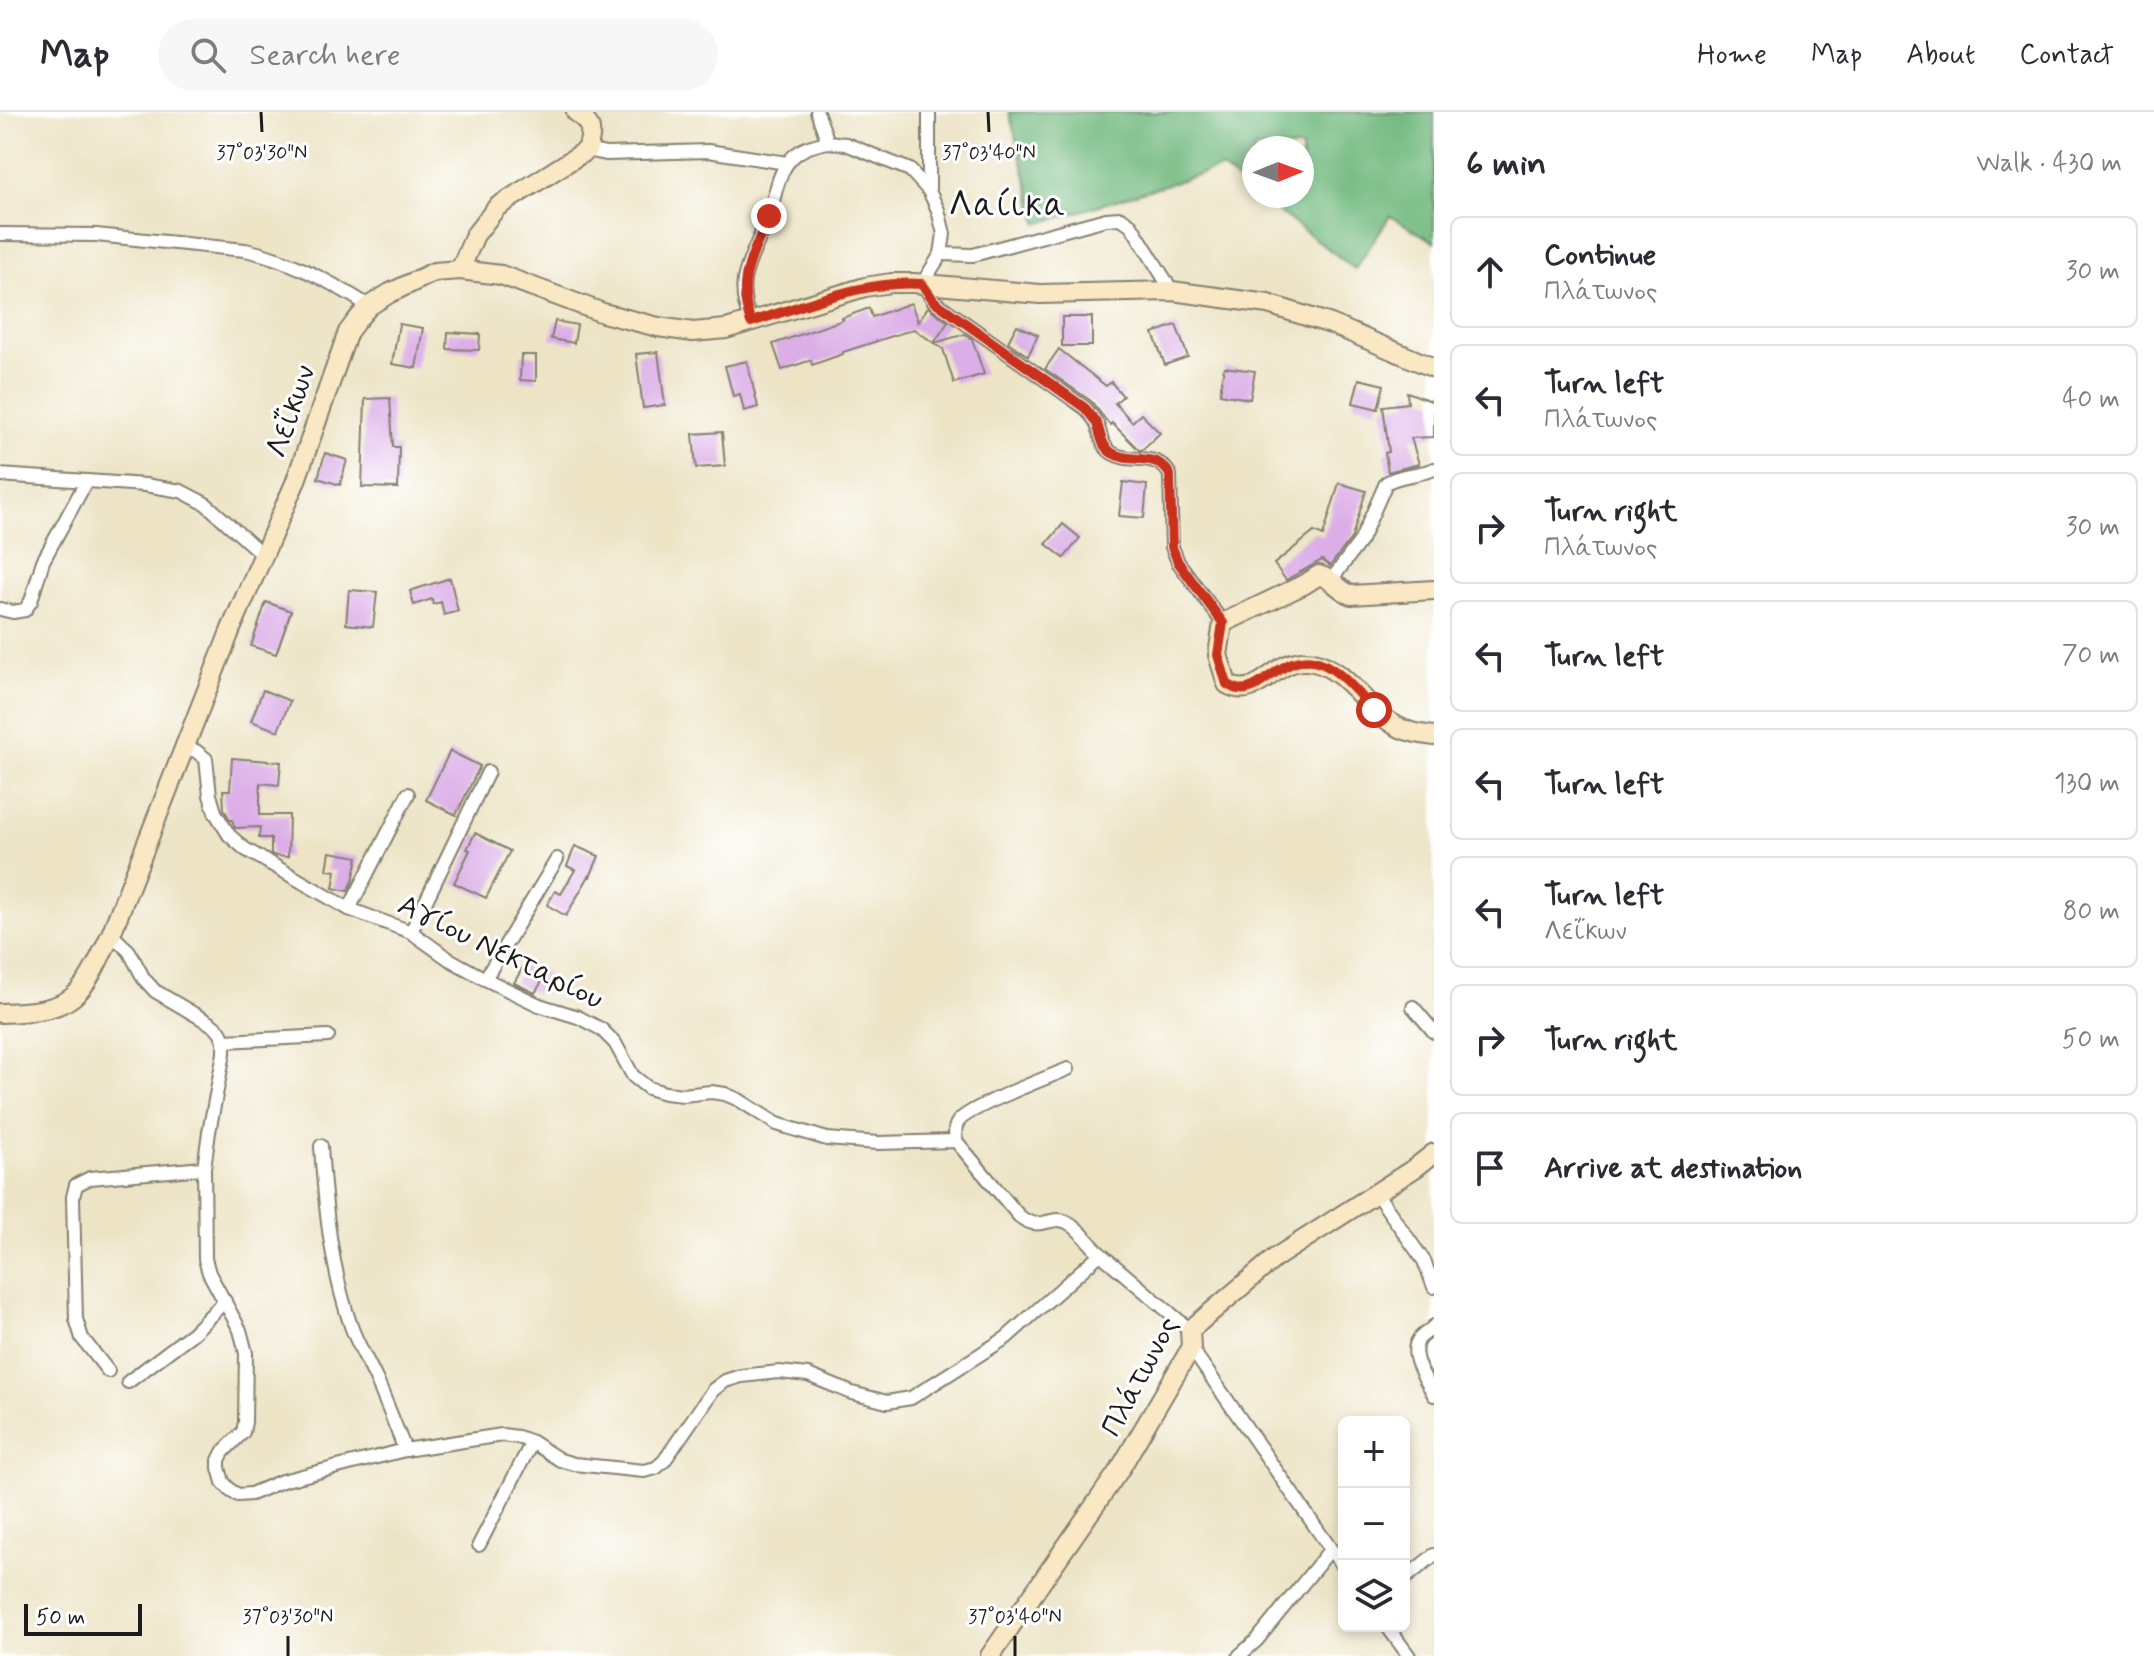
<!DOCTYPE html>
<meta charset="utf-8">
<style>
:root{--surface:#fff;--page:#f7f7f7;--text:#2b2b33;--muted:#7c7c81;--line:#e1e1e2}
body{margin:0;font-family:Mynerve,sans-serif;background:var(--page);color:var(--text)}
.controls{position:absolute;right:24px;bottom:24px;display:grid;overflow:hidden;border-radius:12px;box-shadow:0 4px 12px #0003}
.controls button{width:72px;height:72px;display:grid;place-items:center;padding:0;border:0;border-bottom:2px solid var(--line);background:var(--surface);color:var(--text);font:40px sans-serif}
.compass{position:absolute;left:1242px;top:24px;width:72px;height:72px;border-radius:50%;background:var(--surface);box-shadow:0 4px 12px #0003;rotate:89deg}
.scale{position:absolute;left:24px;bottom:20px;width:118px;box-sizing:border-box;padding-left:8px;border:4px solid #1c1c1c;border-top:0;font-size:22px;line-height:28px;white-space:nowrap;color:#1c1c1c;-webkit-text-stroke:6px #fff;paint-order:stroke}
.stop{position:absolute;width:24px;height:24px;margin:-18px;border:6px solid #c8321e;border-radius:50%;background:#fff}
.stop.end{background:#c8321e;border-color:#fff;box-shadow:0 2px 8px #0008}
.list{margin:0;padding:0;list-style:none}
h2{display:flex;justify-content:space-between;align-items:center;height:104px;margin:0;padding:0 32px;font-size:34px}
h2 small{font-size:26px;font-weight:400;color:var(--muted)}
.list li{display:grid;grid-template-columns:52px 1fr auto;gap:24px;align-items:center;box-sizing:border-box;height:112px;margin:0 16px 16px;padding:0 16px;border:2px solid var(--line);border-radius:12px}
.list b{display:block;font-size:30px;white-space:nowrap}
.list p{margin:0;font-size:26px;white-space:nowrap;color:var(--muted)}
.list em{font-size:26px;font-style:normal;color:var(--muted)}
.icon{flex:none;width:44px;height:44px;fill:none;stroke:currentColor;stroke-width:2;stroke-linecap:round;stroke-linejoin:round}
.map{position:relative;flex:none;width:1434px;height:1544px;overflow:hidden}
header{display:flex;align-items:center;gap:48px;box-sizing:border-box;height:112px;padding:0 40px;background:var(--surface);border-bottom:2px solid var(--line)}
header strong{font-size:38px}
nav{display:flex;gap:44px;margin-inline-start:auto;font-size:28px}
.search{width:560px;height:72px;background:var(--page);display:flex;align-items:center;gap:20px;box-sizing:border-box;padding:0 28px;border-radius:44px;color:var(--muted);font-size:30px}
main{display:flex}
aside{flex:1;background:var(--surface)}
.map>svg:first-child{display:block}
.forest{fill:#72b97f;stroke:#476a4e;stroke-width:2}
.building{fill:#dbaee7}
.lines{fill:none;stroke-linecap:round;stroke-linejoin:round}
.street-casing{stroke:#848071;stroke-width:16}
.secondary-casing{stroke:#848071;stroke-width:22}
.street{stroke:#fff;stroke-width:12}
.secondary{stroke:#fae7c3;stroke-width:18}
.route{stroke:#c8321e;stroke-width:10}
.ticks{fill:none;stroke:#1c1c1c;stroke-width:3}
.labels{text-anchor:middle;stroke-width:6;stroke-linejoin:round;paint-order:stroke}
.street-label{font-size:30px;fill:#1c1c1c;stroke:#fff}
.quarter-label{font-size:34px;letter-spacing:2px;fill:#1c1c1c;stroke:#fff}
.ticks-label{font-size:20px;text-anchor:middle;fill:#1c1c1c;stroke:#fff;stroke-width:6;stroke-linejoin:round;paint-order:stroke}
</style>
<header>
<strong>Map</strong>
<div class="search"><svg class="icon" aria-label="search" viewBox="0 0 24 24"><circle cx="10" cy="10" r="6"/><path d="M15 15l6 6"/></svg>Search here</div>
<nav><a>Home</a><a>Map</a><a>About</a><a>Contact</a></nav>
</header>
<main>
<div class="map">
<svg width="1434" height="1544" viewBox="0 0 1434 1544">
<rect width="100%" height="100%" fill="#fff"/>
<filter id="ink" filterUnits="userSpaceOnUse"><feTurbulence type="fractalNoise" baseFrequency=".0125" numOctaves="2"/><feDisplacementMap in="SourceGraphic" scale="16" xChannelSelector="R" yChannelSelector="G"/><feConvolveMatrix kernelMatrix="1 2 1 2 8 2 1 2 1" color-interpolation-filters="sRGB"/></filter>
<filter id="wash" filterUnits="userSpaceOnUse"><feTurbulence type="fractalNoise" baseFrequency=".006" numOctaves="4" result="noise"/><feDisplacementMap in="SourceGraphic" scale="32" xChannelSelector="R" yChannelSelector="G"/><feGaussianBlur stdDeviation="1.8" result="paint"/><feColorMatrix in="noise" values="0 0 0 0 0 0 0 0 0 0 0 0 0 0 0 0 0 1.4 0 .05"/><feComposite in="paint" operator="in"/></filter>
<g filter="url(#wash)">
<rect width="100%" height="100%" fill="#ede4c6"/>
<polygon class="forest" points="1009,0 1434,0 1434,130 1390,104 1355,157 1258,84 1302,84 1302,36 1254,36 1254,81 1221,56 1038,112"/>
<g id="blocks">
<g class="building">
<polygon points="911,191 918,210 928,195 948,210 934,231 914,217 843,240 843,242 812,253 811,248 782,258 773,232 843,208 842,206 869,196 872,205"/>
<rect x="1062" y="205" width="30" height="29"/>
<polygon points="555,209 577,213 574,231 551,227"/>
<polygon points="399,212 423,216 416,256 392,252"/>
<polygon points="1017,213 1038,223 1028,244 1008,230"/>
<polygon points="1176,213 1188,245 1165,253 1153,221"/>
<polygon points="448,220 480,222 479,238 447,237"/>
<polygon points="965,222 972,227 984,262 954,271 943,237 934,231"/>
<polygon points="1059,237 1106,274 1111,270 1123,284 1115,291 1132,310 1141,302 1160,321 1142,338 1139,338 1112,311 1110,313 1091,289 1045,257"/>
<polygon points="658,240 665,293 643,296 636,242"/>
<polygon points="521,243 536,243 536,269 520,268"/>
<polygon points="747,249 758,295 744,299 740,282 733,284 725,254"/>
<polygon points="1224,255 1255,259 1250,287 1220,282"/>
<polygon points="1359,267 1384,273 1378,297 1353,291"/>
<polygon points="1407,280 1434,290 1434,325 1411,326 1419,352 1388,360 1385,341 1389,340 1383,294 1408,291"/>
<polygon points="390,286 393,335 399,335 398,376 362,375 365,287"/>
<polygon points="722,320 725,354 696,356 693,322"/>
<polygon points="325,341 347,348 340,373 318,366"/>
<polygon points="1123,370 1147,373 1144,406 1119,404"/>
<polygon points="1339,371 1366,379 1352,425 1330,454 1322,448 1286,468 1274,452 1314,420 1323,424"/>
<polygon points="1063,412 1080,426 1064,446 1046,432"/>
<polygon points="450,466 458,499 444,503 441,490 433,492 432,487 414,493 410,479"/>
<polygon points="349,478 377,480 373,515 346,512"/>
<polygon points="266,490 291,499 276,542 251,534"/>
<polygon points="263,578 290,589 278,619 251,609"/>
<polygon points="450,639 480,654 456,703 426,688"/>
<polygon points="232,646 281,650 279,673 260,671 260,703 289,703 288,745 276,744 271,742 271,726 259,726 260,715 235,716 232,708 230,708 224,697 223,678 230,678"/>
<polygon points="475,721 510,739 486,786 454,771 470,738 467,737"/>
<polygon points="575,734 599,744 590,765 589,764 566,804 547,793 555,779 561,782 575,758 567,754"/>
<polygon points="330,740 358,745 353,769 348,779 333,776 336,759 327,758"/>
<polygon points="526,849 547,861 535,881 514,871"/>
</g>
</g>
</g>
<g filter="url(#ink)">
<use href="#blocks" fill-opacity="0" stroke="#848071" stroke-width="2"/>
<g class="lines">
<defs>
<g id="street">
<polyline points="817,0 828,30 846,32 910,58 929,79"/>
<path d="M929,0V79L938,98L944,122L941,142L922,172L934,189L1085,296C1089,301 1094,306 1097,312C1101,322 1101,334 1112,341C1131,353 1157,338 1170,363L1172,435L1178,450L1223,511"/>
<polyline points="587,38 606,42 708,39 787,51"/>
<path d="M0,122L96,123L245,138C289,147 331,170 369,194"/>
<polyline points="941,142 973,143 1106,107 1121,106 1131,113 1172,179"/>
<path d="M751,210C745,196 742,183 744,168C748,146 761,126 768,105C775,87 777,62 790,48C800,36 813,33 828,30"/>
<polyline points="0,363 145,373 181,379 206,392 264,444"/>
<path d="M1332,467L1361,428L1386,371C1400,362 1418,364 1434,357"/>
<polyline points="0,497 13,500 25,498 31,489 43,449 86,370"/>
<path d="M185,636L196,639L206,647L210,683L215,700L229,723L245,737L349,797L411,820L449,847L485,867L539,893L578,905L601,917L615,931L633,964L648,976L665,981L683,983L711,980L725,982L739,988L777,1012L827,1027L878,1031L956,1029L1019,1104C1043,1123 1051,1098 1072,1113C1083,1121 1092,1135 1103,1144C1132,1169 1161,1193 1190,1218"/>
<polyline points="349,797 408,682"/>
<polyline points="411,820 488,660"/>
<polyline points="111,822 129,839 144,867 155,879 211,912 220,919 224,929 224,941 209,1020 204,1056 205,1147 209,1161 240,1218 246,1241 245,1310 243,1320 223,1340 219,1348 219,1356 223,1370 231,1379 238,1383 251,1382 282,1369 405,1338 502,1323 518,1325 532,1330 560,1348 574,1352 644,1359 656,1356 664,1349 713,1278 725,1269 741,1264 779,1260 808,1263 852,1281 887,1290 911,1286 1006,1226 1100,1142"/>
<polyline points="485,867 557,747"/>
<polyline points="1413,895 1434,920"/>
<polyline points="224,929 328,924"/>
<path d="M956,1029C955,1022 954,1015 958,1010C966,996 1049,965 1068,957"/>
<path d="M321,1034C325,1095 331,1156 351,1214C358,1234 369,1251 377,1269C387,1292 396,1315 405,1338"/>
<polyline points="1376,1081 1424,1149 1434,1175"/>
<path d="M1434,1214C1430,1219 1423,1222 1419,1227C1407,1243 1427,1268 1434,1283"/>
<polyline points="1191,1236 1344,1456"/>
<polyline points="108,1259 82,1226 76,1207 73,1085 76,1073 90,1066 204,1056"/>
<polyline points="128,1270 193,1221 225,1189"/>
<polyline points="479,1433 532,1330"/>
<polyline points="1404,1467 1434,1443"/>
<polyline points="1387,1514 1409,1544"/>
<polyline points="1239,1544 1257,1528 1330,1438"/>
</g>
<g id="secondary">
<path d="M460,158L475,123L497,95L587,38C593,19 592,12 576,0"/>
<path d="M1434,478L1351,483C1338,477 1334,468 1319,463L1305,472L1223,511L1218,543L1227,572C1257,590 1273,549 1304,549C1342,549 1363,594 1393,612C1405,620 1420,622 1434,624"/>
<path d="M0,901C75,899 81,887 111,822L231,517L295,371L348,220L357,208L369,194L390,181L434,160L460,158L501,163L603,201L658,215L693,220L726,217L865,175L891,171H914L1040,182L1172,179L1268,192L1331,212L1434,256"/>
<polyline points="990,1544 1120,1357 1191,1236 1190,1218 1275,1146 1415,1056 1434,1041"/>
</g>
</defs>
<use href="#street" class="street-casing"/>
<use href="#secondary" class="secondary-casing"/>
<use href="#street" class="street"/>
<use href="#secondary" class="secondary"/>
</g>
</g>
<g class="lines" filter="url(#ink)">
<path class="route" d="M769,104C753,143 735,168 751,210C805,194 865,167 922,172L934,189L1085,296C1089,301 1094,306 1097,312C1101,323 1101,334 1112,341C1131,353 1157,338 1170,363L1172,435L1178,450L1223,511L1218,543L1227,572C1229,573 1235,577 1238,577C1263,583 1284,535 1323,552C1343,561 1359,583 1374,598"/>
</g>
<path class="ticks" d="M261,0L262,20M988,0L989,20M288,1524V1544M1015,1524V1544"/>
<g class="labels">
<g class="street-label">
<text transform="translate(290 299) rotate(-71)" y="10">Λεΐκων</text>
<text transform="translate(501 839) rotate(26)" y="10">Αγίου Νεκταρίου</text>
<text transform="translate(1139 1264) rotate(-62)" y="10">Πλάτωνος</text>
</g>
<g class="quarter-label">
<text x="1008" y="104">Λαίικα</text>
</g>
</g>
<g class="ticks-label">
<text x="262" y="47">37°03'30"N</text>
<text x="989" y="47">37°03'40"N</text>
<text x="288" y="1511">37°03'30"N</text>
<text x="1015" y="1511">37°03'40"N</text>
</g>
</svg>
<div class="controls">
<button>+</button>
<button>−</button>
<button><svg class="icon" aria-label="layers" viewBox="0 0 24 24"><path d="M12 4l9 5-9 5-9-5zM3 14l9 5 9-5"/></svg></button>
</div>
<svg class="compass" viewBox="-18 -18 36 36"><path d="M0-13l5 13h-10z" fill="#e53935"/><path d="M0 13l5-13h-10z" fill="#7c7c81"/></svg>
<div class="scale">50 m</div>
<div class="stop" style="left:1374px;top:598px"></div>
<div class="stop end" style="left:769px;top:104px"></div>
</div>
<aside>
<h2>6 min<small>Walk · 430 m</small></h2>
<ul class="list">
<li><svg class="icon" aria-label="ahead" viewBox="0 0 24 24"><path d="M12 20V5M6 11l6-6 6 6"/></svg><div><b>Continue</b><p>Πλάτωνος</p></div><em>30 m</em></li>
<li><svg class="icon" aria-label="left" viewBox="0 0 24 24"><path d="M17 20v-9H6M10 6l-5 5 5 5"/></svg><div><b>Turn left</b><p>Πλάτωνος</p></div><em>40 m</em></li>
<li><svg class="icon" aria-label="right" viewBox="0 0 24 24"><path d="M7 20v-9h11M14 6l5 5-5 5"/></svg><div><b>Turn right</b><p>Πλάτωνος</p></div><em>30 m</em></li>
<li><svg class="icon" aria-label="left" viewBox="0 0 24 24"><path d="M17 20v-9H6M10 6l-5 5 5 5"/></svg><div><b>Turn left</b></div><em>70 m</em></li>
<li><svg class="icon" aria-label="left" viewBox="0 0 24 24"><path d="M17 20v-9H6M10 6l-5 5 5 5"/></svg><div><b>Turn left</b></div><em>130 m</em></li>
<li><svg class="icon" aria-label="left" viewBox="0 0 24 24"><path d="M17 20v-9H6M10 6l-5 5 5 5"/></svg><div><b>Turn left</b><p>Λεΐκων</p></div><em>80 m</em></li>
<li><svg class="icon" aria-label="right" viewBox="0 0 24 24"><path d="M7 20v-9h11M14 6l5 5-5 5"/></svg><div><b>Turn right</b></div><em>50 m</em></li>
<li><svg class="icon" aria-label="arrive" viewBox="0 0 24 24"><path d="M6 21V4h12l-3 4 3 4H6"/></svg><div><b>Arrive at destination</b></div></li>
</ul>
</aside>
</main>
